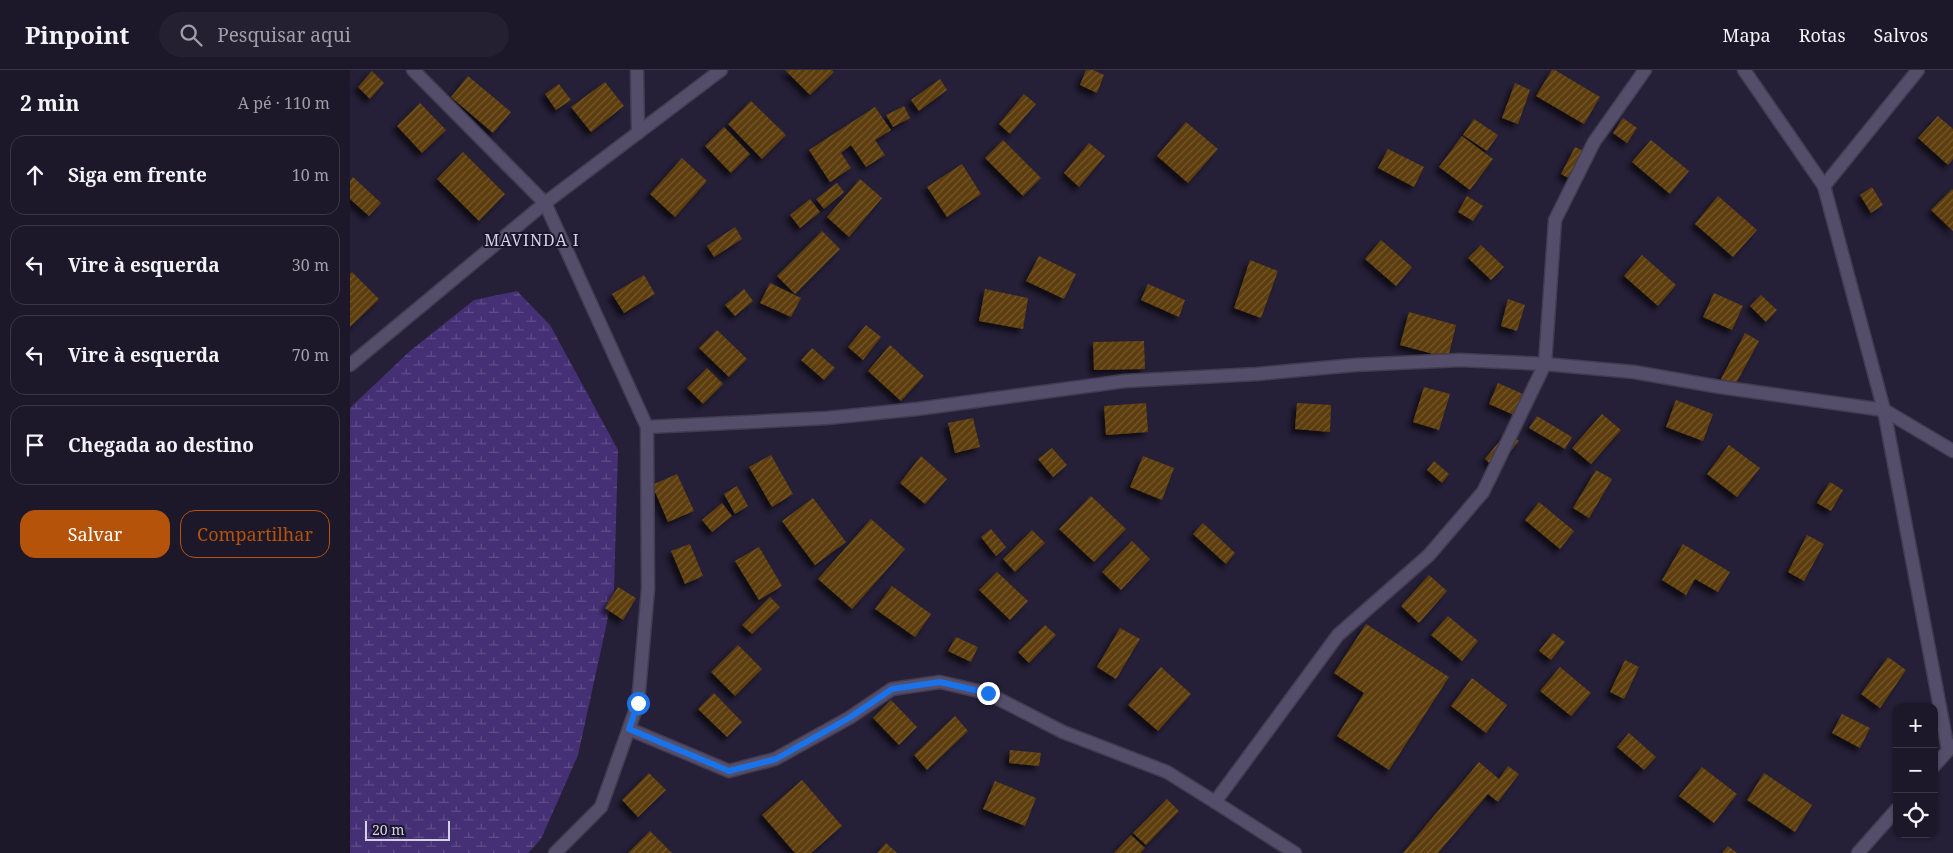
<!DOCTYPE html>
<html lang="pt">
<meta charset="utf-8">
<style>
:root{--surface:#1c1729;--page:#252031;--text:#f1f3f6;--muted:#a09fa8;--line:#3a3646;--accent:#b45309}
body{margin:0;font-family:"Noto Serif",serif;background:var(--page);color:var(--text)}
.controls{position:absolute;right:15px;bottom:15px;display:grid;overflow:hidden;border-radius:10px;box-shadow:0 1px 4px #0004}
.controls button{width:45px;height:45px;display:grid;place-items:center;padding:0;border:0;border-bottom:1px solid var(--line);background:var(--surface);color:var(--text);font:25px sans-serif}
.scale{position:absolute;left:15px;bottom:12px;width:85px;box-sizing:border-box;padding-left:5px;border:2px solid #d4d1e2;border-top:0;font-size:14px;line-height:18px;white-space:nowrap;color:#d4d1e2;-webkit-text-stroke:4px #1b152d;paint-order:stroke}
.stop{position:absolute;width:15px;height:15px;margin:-11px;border:4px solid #1a73e8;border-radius:50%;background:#fff}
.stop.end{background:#1a73e8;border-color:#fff;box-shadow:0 1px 5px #0008}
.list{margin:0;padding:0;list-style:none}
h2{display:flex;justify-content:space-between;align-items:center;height:65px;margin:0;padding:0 20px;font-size:21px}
h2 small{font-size:16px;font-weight:400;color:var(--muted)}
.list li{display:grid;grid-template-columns:32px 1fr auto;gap:15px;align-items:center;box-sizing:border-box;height:80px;margin:0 10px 10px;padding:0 10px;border:1px solid var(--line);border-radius:15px}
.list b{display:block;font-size:19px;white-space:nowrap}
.list em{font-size:16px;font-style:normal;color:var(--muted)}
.actions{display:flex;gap:10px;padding:15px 20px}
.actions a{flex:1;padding:11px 0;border:1px solid var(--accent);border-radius:15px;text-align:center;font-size:18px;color:var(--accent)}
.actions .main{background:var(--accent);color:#fff}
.icon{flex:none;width:28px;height:28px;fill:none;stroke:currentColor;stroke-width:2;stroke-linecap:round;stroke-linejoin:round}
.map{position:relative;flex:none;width:1603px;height:783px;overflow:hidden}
header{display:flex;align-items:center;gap:30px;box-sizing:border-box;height:70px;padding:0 25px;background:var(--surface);border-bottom:1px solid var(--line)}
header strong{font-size:24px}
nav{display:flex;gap:28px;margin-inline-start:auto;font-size:18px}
.search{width:350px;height:45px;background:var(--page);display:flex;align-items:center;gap:12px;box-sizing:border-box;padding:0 18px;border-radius:28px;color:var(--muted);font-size:19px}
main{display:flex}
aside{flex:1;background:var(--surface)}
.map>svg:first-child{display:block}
.wetland{fill:url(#wetland-marsh)}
.building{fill:url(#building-hatch);filter:url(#shadow)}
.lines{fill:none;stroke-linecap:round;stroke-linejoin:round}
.minor-casing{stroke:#413c51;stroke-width:15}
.minor{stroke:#544e6a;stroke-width:12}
.route{stroke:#1a73e8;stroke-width:6}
.labels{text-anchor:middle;stroke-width:4;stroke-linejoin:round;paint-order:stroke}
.neighbourhood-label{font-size:16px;letter-spacing:1px;fill:#d4d1e2;stroke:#1b152d}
</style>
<header>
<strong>Pinpoint</strong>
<div class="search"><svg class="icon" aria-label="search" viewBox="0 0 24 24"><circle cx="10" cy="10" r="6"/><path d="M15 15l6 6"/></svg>Pesquisar aqui</div>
<nav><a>Mapa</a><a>Rotas</a><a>Salvos</a></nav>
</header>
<main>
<aside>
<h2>2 min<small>A pé · 110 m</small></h2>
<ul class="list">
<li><svg class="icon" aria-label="ahead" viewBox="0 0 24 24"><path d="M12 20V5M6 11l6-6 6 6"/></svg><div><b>Siga em frente</b></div><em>10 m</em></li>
<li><svg class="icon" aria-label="left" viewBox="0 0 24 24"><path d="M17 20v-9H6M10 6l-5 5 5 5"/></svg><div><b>Vire à esquerda</b></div><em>30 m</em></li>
<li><svg class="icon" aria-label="left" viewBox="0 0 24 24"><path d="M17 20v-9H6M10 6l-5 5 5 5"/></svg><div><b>Vire à esquerda</b></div><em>70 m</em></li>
<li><svg class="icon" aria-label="arrive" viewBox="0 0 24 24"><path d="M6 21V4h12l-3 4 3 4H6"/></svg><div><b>Chegada ao destino</b></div></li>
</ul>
<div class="actions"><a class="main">Salvar</a><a>Compartilhar</a></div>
</aside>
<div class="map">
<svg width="1603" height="783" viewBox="0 0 1603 783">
<defs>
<pattern id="wetland-marsh" width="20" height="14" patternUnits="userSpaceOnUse" patternTransform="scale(1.25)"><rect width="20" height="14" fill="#463075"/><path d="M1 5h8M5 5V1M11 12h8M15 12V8" fill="none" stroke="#604d88"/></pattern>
<pattern id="building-hatch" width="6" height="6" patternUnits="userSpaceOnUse" patternTransform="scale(1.25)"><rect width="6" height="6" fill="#5d3e0b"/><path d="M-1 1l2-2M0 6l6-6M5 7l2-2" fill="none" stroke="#73592e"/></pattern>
<filter id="shadow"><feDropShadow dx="-4.5" dy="4.5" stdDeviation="2.5" flood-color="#0009"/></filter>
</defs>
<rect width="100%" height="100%" fill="#251f37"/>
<polygon class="wetland" points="167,221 200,255 268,380 264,520 228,685 191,769 178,783 0,783 0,338 60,281 124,230"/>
<g class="building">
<polygon points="435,0 482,0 484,2 460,25"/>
<polygon points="736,0 743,0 754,5 747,23 730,15"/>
<polygon points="1202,0 1205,0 1250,27 1234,54 1186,26"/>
<polygon points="22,1 34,13 20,29 8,17"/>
<polygon points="118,6 161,42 143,63 101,27"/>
<polygon points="590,9 597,20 569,41 561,30"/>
<polygon points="255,12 274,36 241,62 221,37"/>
<polygon points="1165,13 1180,20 1168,54 1152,48"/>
<polygon points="209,14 221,30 206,40 195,24"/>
<polygon points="674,24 686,34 660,64 649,54"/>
<polygon points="401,31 436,65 412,89 378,54"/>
<polygon points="70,33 96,60 72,83 47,56"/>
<polygon points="554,36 560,48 543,57 536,45"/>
<polygon points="525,37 541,60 525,70 535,85 516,97 501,75 491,83 501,98 480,112 459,80"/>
<polygon points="1588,46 1603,59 1603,89 1598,95 1568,68"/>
<polygon points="1273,48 1287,58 1277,73 1263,63"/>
<polygon points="1124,49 1148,65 1137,81 1113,65"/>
<polygon points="836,52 868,79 838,113 807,86"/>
<polygon points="374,57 400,84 381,103 355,76"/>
<polygon points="1112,66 1143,89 1120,120 1089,97"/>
<polygon points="653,70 691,108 673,126 635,88"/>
<polygon points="1301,70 1339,101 1320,124 1282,92"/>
<polygon points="739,73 755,86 729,117 714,103"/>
<polygon points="1225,77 1239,83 1224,111 1211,104"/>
<polygon points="1038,79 1074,97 1064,117 1028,98"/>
<polygon points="113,82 155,124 129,151 87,109"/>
<polygon points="332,88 357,111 325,147 300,124"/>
<polygon points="612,94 631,124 597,147 577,117"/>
<polygon points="3,107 31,133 19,146 0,129 0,111"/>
<polygon points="510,109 532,128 499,167 477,147"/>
<polygon points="487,113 494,122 474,139 466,129"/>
<polygon points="1522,117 1533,135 1521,143 1510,125"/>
<polygon points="1602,119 1603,120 1603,161 1581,140"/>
<polygon points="1117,126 1133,136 1123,151 1108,142"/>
<polygon points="1368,126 1407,160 1383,187 1345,154"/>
<polygon points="460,129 470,142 450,158 440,145"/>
<polygon points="385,157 392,169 364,187 357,176"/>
<polygon points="472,161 490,179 445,224 427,206"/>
<polygon points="1031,170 1062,197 1046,216 1015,189"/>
<polygon points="1131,175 1154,197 1141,210 1118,188"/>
<polygon points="1292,185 1326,215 1308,236 1274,206"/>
<polygon points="689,186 726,204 714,229 676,211"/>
<polygon points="900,190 928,201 911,248 884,238"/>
<polygon points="2,202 29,229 0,257 0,204"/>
<polygon points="294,205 305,224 274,243 262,224"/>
<polygon points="420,213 451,228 441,247 410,233"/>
<polygon points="798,214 835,230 829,247 791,230"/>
<polygon points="394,219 403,231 385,246 375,235"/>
<polygon points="635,219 678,228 673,259 629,251"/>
<polygon points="1364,223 1393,236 1382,260 1353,247"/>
<polygon points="1411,225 1427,240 1416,252 1400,236"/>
<polygon points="1158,229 1175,235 1167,261 1151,256"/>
<polygon points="1059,242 1106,255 1098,288 1050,275"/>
<polygon points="516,255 531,267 513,290 498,277"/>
<polygon points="367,260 397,289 379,307 349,278"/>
<polygon points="1395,263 1409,271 1384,317 1371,309"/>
<polygon points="794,271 795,299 744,300 743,272"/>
<polygon points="540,275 574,306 551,331 518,301"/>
<polygon points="462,278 485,298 474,310 451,290"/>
<polygon points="357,298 373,314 353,334 337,318"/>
<polygon points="1148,313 1173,324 1164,345 1139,334"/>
<polygon points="1074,317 1100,324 1089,360 1063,352"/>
<polygon points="1326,330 1363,344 1353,371 1316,357"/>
<polygon points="796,333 798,362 756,365 754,336"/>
<polygon points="947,333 981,335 980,362 945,359"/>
<polygon points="1252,344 1271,360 1241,394 1222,378"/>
<polygon points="1187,346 1222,367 1215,379 1179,358"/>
<polygon points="623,348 630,377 605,383 598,353"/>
<polygon points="1157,362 1169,371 1146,399 1135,389"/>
<polygon points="1379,375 1410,398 1387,427 1357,404"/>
<polygon points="702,378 717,395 703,407 688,389"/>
<polygon points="421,385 443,424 422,437 399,397"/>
<polygon points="571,386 597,409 575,434 550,413"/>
<polygon points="793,386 824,398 812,430 780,417"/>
<polygon points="1084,391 1099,404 1092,413 1077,400"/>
<polygon points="1246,400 1262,409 1239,448 1223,438"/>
<polygon points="327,404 344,441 318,452 302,415"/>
<polygon points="1480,412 1493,420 1481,441 1467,433"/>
<polygon points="387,416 398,436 385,444 374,424"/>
<polygon points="741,426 776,459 744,492 709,459"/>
<polygon points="463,428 496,472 465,495 432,451"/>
<polygon points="1189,432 1224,461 1210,479 1175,450"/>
<polygon points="372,433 382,446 362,462 352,450"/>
<polygon points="521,449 555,479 502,539 468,509"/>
<polygon points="853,453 885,483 876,494 843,464"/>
<polygon points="641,459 656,477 646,486 631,467"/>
<polygon points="682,460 695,473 665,502 653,489"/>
<polygon points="1457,465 1474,474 1454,511 1438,502"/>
<polygon points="782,471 800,489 771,520 752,502"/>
<polygon points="340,474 353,506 335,514 321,481"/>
<polygon points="1333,474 1380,502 1368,522 1345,509 1336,525 1312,510"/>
<polygon points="409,477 432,516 409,530 385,491"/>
<polygon points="647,502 678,531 660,550 629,520"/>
<polygon points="1079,505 1097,521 1069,553 1051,536"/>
<polygon points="542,516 581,544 565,567 525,539"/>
<polygon points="268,517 286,528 273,550 255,538"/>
<polygon points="420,527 430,537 402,564 392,555"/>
<polygon points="1098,546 1128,571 1112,591 1081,565"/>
<polygon points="1016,554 1099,607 1039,700 987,666 1014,623 984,603"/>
<polygon points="695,555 706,565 679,593 668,582"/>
<polygon points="770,558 790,569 766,609 747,597"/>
<polygon points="1203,563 1215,572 1201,590 1189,581"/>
<polygon points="606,567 628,577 621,592 598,581"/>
<polygon points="388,575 412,599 385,626 361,602"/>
<polygon points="1538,587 1556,600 1530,638 1511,624"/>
<polygon points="1275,590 1289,597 1274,629 1260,622"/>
<polygon points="811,597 841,624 808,661 778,635"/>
<polygon points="1210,597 1241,623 1221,646 1190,621"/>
<polygon points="1122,608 1157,635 1136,663 1101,636"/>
<polygon points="364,623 392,652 377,667 348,639"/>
<polygon points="541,630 567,657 549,675 523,648"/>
<polygon points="1492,644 1520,658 1510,678 1482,663"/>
<polygon points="605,646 618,661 577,700 564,685"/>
<polygon points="1279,663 1306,687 1294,700 1267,677"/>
<polygon points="660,680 691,683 689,696 659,693"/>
<polygon points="1129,692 1149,709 1158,696 1169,704 1148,732 1138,724 1088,783 1053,783"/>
<polygon points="1352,697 1387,724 1364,753 1329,726"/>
<polygon points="299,703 316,720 288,747 272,730"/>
<polygon points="1414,703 1462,735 1445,762 1397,730"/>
<polygon points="452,710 492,756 461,783 445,783 412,745"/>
<polygon points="645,711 686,728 675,756 633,739"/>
<polygon points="817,729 829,741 796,775 783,763"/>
<polygon points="300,761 322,783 278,783"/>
<polygon points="781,765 795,778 790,783 764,783"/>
<polygon points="536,773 547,783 527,783"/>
<polygon points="1378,776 1387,783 1372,783"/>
</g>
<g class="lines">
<defs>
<g id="minor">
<polyline points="63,0 195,133 297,357 298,519 288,633 251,737 205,783"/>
<polyline points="287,0 288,63"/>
<polyline points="1394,0 1474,116"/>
<polyline points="1568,0 1474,116 1534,340 1598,680"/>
<polyline points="0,295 195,133 371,0"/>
<polyline points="297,357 477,348 567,339 775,311 907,304 1005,295 1110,290 1195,294 1284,302 1370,317 1534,340 1603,381"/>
<polyline points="279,659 379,701 425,689 499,648 542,619 590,612 637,623 713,662 817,702 865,732 988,565 1079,485 1133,422 1195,294 1205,150 1244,72 1295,0"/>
<polyline points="1584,696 1603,675"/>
<polyline points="865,732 945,783"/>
<polyline points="1508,783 1547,739"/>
</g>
</defs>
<use href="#minor" class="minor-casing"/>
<use href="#minor" class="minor"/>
</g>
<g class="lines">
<polyline class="route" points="288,633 279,659 379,701 426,689 499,648 542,619 590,612 638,623"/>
</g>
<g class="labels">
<g class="neighbourhood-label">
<text x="182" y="176">MAVINDA I</text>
</g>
</g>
</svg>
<div class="controls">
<button>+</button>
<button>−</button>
<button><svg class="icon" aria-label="locate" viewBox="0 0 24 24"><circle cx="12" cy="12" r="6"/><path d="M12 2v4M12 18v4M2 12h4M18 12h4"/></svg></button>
</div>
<div class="scale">20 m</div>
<div class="stop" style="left:288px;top:633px"></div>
<div class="stop end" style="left:638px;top:623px"></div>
</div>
</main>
